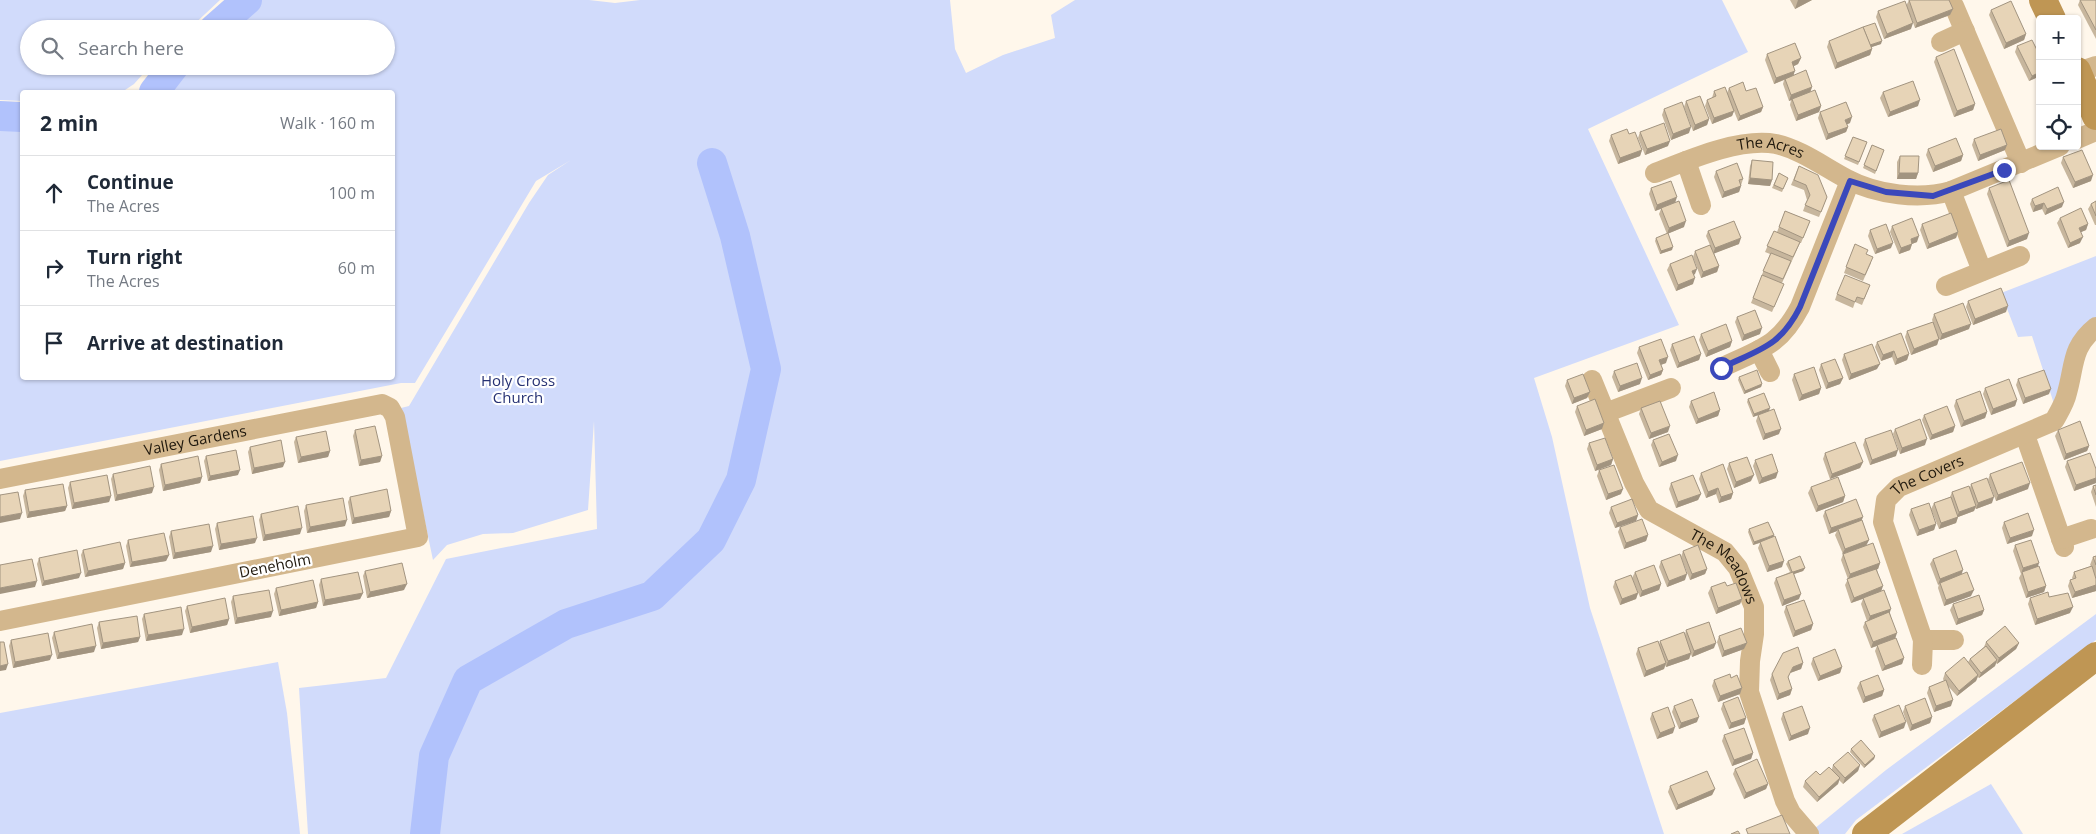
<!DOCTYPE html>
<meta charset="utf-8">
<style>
:root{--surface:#fff;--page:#f6f6f7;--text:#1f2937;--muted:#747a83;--line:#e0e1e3}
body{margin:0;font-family:"Open Sans",sans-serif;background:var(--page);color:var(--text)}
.controls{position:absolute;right:15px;top:15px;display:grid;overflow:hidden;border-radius:5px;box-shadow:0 1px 4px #0004}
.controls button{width:45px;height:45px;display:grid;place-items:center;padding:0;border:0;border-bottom:1px solid var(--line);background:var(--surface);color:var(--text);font:25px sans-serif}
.stop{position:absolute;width:15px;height:15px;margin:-11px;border:4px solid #3a48bb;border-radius:50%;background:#fff}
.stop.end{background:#3a48bb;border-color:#fff;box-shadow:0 1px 5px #0008}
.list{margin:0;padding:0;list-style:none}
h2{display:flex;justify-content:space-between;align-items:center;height:65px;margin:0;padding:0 20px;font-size:21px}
h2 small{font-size:16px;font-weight:400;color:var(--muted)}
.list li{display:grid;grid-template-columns:32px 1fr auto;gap:15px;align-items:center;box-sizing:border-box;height:75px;padding:0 20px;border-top:1px solid var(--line)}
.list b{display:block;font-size:19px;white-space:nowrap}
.list p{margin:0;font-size:16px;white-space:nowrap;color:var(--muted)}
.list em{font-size:16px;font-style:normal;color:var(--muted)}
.icon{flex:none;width:28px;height:28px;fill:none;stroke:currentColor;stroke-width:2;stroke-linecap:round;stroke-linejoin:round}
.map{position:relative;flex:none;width:2096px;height:834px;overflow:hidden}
.search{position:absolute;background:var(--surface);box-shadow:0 1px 4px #0004;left:20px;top:20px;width:375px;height:55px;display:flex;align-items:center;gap:12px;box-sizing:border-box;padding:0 18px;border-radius:28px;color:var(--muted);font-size:19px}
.panel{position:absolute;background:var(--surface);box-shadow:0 1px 4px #0004;left:20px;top:90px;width:375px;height:290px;border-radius:5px}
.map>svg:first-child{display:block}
.green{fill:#d1dbfb}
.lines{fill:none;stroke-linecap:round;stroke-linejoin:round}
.river{stroke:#b1c2fc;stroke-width:30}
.street{stroke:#d3b78d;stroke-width:20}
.secondary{stroke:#bf9654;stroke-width:28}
.wall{fill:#c7b69d}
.shaded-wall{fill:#a29480}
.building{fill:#e7d4b7;stroke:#a29480}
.route{stroke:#3a48bb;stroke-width:6}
.labels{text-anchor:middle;stroke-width:4.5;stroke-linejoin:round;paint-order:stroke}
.street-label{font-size:15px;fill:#1f180d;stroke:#fff}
.park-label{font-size:15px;fill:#273274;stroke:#fff}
</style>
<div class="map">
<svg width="2096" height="834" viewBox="0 0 2096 834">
<rect width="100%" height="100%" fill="#fff7eb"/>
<g class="green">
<polygon points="0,0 220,0 189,29 29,29 29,66 150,66 134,84 122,92 22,92 22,101 0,100"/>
<polygon points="260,0 589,0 615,3 640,0 950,0 955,49 966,73 1003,55 1055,38 1051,15 1075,0 1722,0 1748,52 1588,129 1679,325 1534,378 1552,437 1590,608 1664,834 308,834 299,688 386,678 446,559 597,529 594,421 588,510 513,533 483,534 447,545 433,560 401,408 409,406 529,203 548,175 571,160 536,181 415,383 401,383 0,461 0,122 22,123 22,378 392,378 392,92 164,92 183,66 386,66 386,29 225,29"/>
<polygon points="2096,256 2096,322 2056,410 2032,336 2018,337 2001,293"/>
<polygon points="2096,614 2096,640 1856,820 1845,834 1808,834 1886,770"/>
<polygon points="278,662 287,713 300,834 0,834 0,713"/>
<polygon points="1991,784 2023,834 1902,834"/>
</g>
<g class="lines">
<g class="river">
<polyline points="214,29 247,0"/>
<polyline points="154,92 174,66"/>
<polyline points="0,116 22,117"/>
<polyline points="425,834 434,756 468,680 566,624 652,596 711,540 741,480 766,369 735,236 712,163"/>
</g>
<g class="street">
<polyline points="1954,6 2021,163"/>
<polyline points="1941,42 1965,31"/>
<polyline points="2078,72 2096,66"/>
<polyline points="2077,139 2096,131"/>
<polyline points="1686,161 1701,205"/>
<path id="s1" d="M1655,173C1688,160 1740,137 1776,144C1802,150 1824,167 1847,179C1877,195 1920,200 1951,191L2060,146"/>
<polyline points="1951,191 1982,271"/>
<polyline points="1946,286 2020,256"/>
<polyline points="1759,350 1770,372"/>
<path d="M1721,368C1760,349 1779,347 1800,307L1850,181"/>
<path id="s2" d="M1592,380L1634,483L1649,510L1725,552L1738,568L1754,607V634L1750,661L1749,692L1785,801L1791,813L1809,834"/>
<polyline points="1605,413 1671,388"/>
<polyline points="2025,435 2064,547"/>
<path id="s3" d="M0,479L382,404L390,408L395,417L418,537L0,621"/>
<polyline points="2061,539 2091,529"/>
<polyline points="1923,640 1954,640"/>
<path id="s4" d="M1922,665L1923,640L1883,522L1886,500L1899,487L2054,421C2059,412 2065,403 2067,393C2075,365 2071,347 2096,327"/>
</g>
<g class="secondary">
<polyline points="2043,0 2052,19"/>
<polyline points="2077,71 2096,116"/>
<polyline points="1866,834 2096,656"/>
</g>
</g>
<g class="wall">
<polygon points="1790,0 1812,0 1795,9"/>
<polygon points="1909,0 1953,9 1950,15 1915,28 1911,17 1911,29 1884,39 1876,17 1878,11 1906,6"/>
<polygon points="2080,0 2096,0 2096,39 2078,5"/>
<polygon points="1991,10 2026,34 2024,40 2004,49 1989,15"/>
<polygon points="1829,41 1881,44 1871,47 1872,49 1870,55 1835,69 1827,47"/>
<polygon points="2017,46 2040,56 2040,76 2029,81 2015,52"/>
<polygon points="1767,54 1801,58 1798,64 1794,66 1794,75 1812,87 1810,92 1821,106 1819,112 1796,121 1790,105 1791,100 1789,101 1783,84 1784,80 1774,84 1765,60"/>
<polygon points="1936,57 1975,104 1973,110 1954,117 1934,62"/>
<polygon points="1729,88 1746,91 1763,107 1761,112 1738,121 1734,111 1732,116 1712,124 1705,106 1707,100 1712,98 1714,91 1727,93"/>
<polygon points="1883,92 1918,106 1888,117 1880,98"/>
<polygon points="1686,101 1709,119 1707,125 1693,131 1684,107"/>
<polygon points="1664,109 1689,133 1671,140 1662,115"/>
<polygon points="1820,112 1850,123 1847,124 1848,127 1846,132 1826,140 1818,118"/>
<polygon points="1640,132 1668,146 1645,155 1638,138"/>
<polygon points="1629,134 1642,150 1640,156 1618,164 1609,141 1611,135"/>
<polygon points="1853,137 1867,142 1858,165 1844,159"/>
<polygon points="1974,139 2005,150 1978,161 1972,145"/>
<polygon points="1872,145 1884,150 1875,174 1863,168"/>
<polygon points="1928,149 1963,155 1961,161 1933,172 1926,155"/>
<polygon points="1900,156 1918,173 1916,179 1897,179 1897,162"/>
<polygon points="2063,157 2091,181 2073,188 2061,163"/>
<polygon points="1752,160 1772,180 1770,186 1748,184 1750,166"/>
<polygon points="1799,166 1827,197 1819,217 1803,211 1807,200 1804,190 1791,185"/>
<polygon points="1716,171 1743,179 1739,192 1722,198 1714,177"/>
<polygon points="1779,173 1788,178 1782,192 1772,188"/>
<polygon points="1651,188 1676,202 1684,227 1667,234 1659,214 1661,209 1655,211 1649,194"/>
<polygon points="1989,188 2027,239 2007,247 1987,194"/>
<polygon points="2032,199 2062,207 2045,215 2042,209 2033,212 2030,204"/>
<polygon points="2096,201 2096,225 2095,225 2088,209 2091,204"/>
<polygon points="1785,211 1810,221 1801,243 1800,243 1782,283 1782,289 1772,312 1751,303 1770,254 1765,252 1774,231 1777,232"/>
<polygon points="2060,218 2088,224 2086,230 2080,232 2080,243 2068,248 2057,223"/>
<polygon points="1922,224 1958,232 1956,238 1927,249 1920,230"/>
<polygon points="1892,226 1917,242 1912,244 1910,250 1899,254 1890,232"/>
<polygon points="1870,230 1891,248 1875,254 1868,236"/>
<polygon points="1708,231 1739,244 1714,253 1719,266 1717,272 1701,278 1693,257 1695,251 1710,245 1706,236"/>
<polygon points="1656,238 1672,250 1660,254 1655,241"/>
<polygon points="1855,244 1866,254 1871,263 1863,281 1844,273"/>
<polygon points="1670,264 1695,274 1693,275 1693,284 1676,291 1667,270"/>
<polygon points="1870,285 1862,305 1855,302 1853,308 1835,300 1837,294"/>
<polygon points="1968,301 2006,312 1973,325 1966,307"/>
<polygon points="1934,314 1969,329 1940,340 1939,339 1937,345 1911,355 1905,337 1907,331 1933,322 1932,320"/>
<polygon points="1737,317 1760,334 1742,341 1735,322"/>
<polygon points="1701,334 1732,341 1730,347 1706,357 1699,340"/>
<polygon points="1877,342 1909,354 1907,360 1895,365 1892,357 1881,361 1875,347"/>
<polygon points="1672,344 1701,354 1699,360 1677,368 1670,350"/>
<polygon points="1639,347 1666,363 1661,365 1663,370 1661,375 1648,380 1637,353"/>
<polygon points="1844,354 1877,369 1849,380 1842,360"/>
<polygon points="1821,364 1843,378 1840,384 1826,389 1819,370"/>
<polygon points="1614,371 1640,384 1618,392 1612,377"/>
<polygon points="1794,374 1821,388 1819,394 1799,401 1792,380"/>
<polygon points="1739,377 1762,384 1761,387 1744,394 1738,380"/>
<polygon points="2018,379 2049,394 2023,404 2016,385"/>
<polygon points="1567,380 1590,392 1587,398 1572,404 1565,386"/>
<polygon points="1985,388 2017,400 2015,406 1991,415 1983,394"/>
<polygon points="1748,399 1769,411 1779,434 1763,440 1756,421 1758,415 1753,417 1747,402"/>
<polygon points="1956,400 1987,412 1985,418 1961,427 1954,406"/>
<polygon points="1691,401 1720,410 1718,416 1696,424 1689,407"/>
<polygon points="1577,406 1602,429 1584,436 1575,412"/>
<polygon points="1641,408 1668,432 1649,439 1639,414"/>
<polygon points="1924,415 1955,426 1953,432 1930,440 1922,420"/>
<polygon points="1895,429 1925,445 1900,454 1893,434"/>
<polygon points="355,430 382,456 380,462 359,466 353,436"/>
<polygon points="2058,430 2089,446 2087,451 2064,460 2055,436"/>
<polygon points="296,437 330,451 328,457 298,463 294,442"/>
<polygon points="1865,439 1896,456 1870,465 1863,445"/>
<polygon points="1653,440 1676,461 1659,467 1651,445"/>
<polygon points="1589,443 1613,459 1611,465 1595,471 1587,449"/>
<polygon points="250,447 283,467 252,474 248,452"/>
<polygon points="1825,453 1863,462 1860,468 1830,479 1823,459"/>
<polygon points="206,456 238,475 208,481 204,461"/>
<polygon points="1755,461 1776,478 1759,484 1753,466"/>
<polygon points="2067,461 2096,469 2096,483 2074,491 2065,467"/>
<polygon points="1729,463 1751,481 1734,488 1727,469"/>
<polygon points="161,464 202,477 200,483 163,491 159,470"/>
<polygon points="1599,470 1621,494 1606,500 1597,476"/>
<polygon points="1701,473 1733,493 1731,499 1719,503 1716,494 1706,498 1699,479"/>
<polygon points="113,474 152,493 115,501 111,479"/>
<polygon points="1990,474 2028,489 1996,501 1988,480"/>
<polygon points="70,482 111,496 109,502 72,509 68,488"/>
<polygon points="1671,483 1701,494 1698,500 1676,508 1669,489"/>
<polygon points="1971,484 1992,503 1976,509 1975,508 1974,511 1958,517 1956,523 1939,529 1931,509 1934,503 1950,497 1952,492 1970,488"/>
<polygon points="2096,485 2096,507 2091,492 2093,486"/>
<polygon points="1811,487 1845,496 1843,502 1816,512 1808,493"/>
<polygon points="25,490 67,506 65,511 27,518 23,496"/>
<polygon points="350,497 391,511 389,517 352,524 348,502"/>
<polygon points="306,505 345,526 307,533 304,511"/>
<polygon points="1611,507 1638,515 1636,521 1615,528 1609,513"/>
<polygon points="1911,509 1936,524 1934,530 1917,536 1909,515"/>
<polygon points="1825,511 1861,521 1869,540 1866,545 1880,563 1878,569 1877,569 1881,591 1890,613 1895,638 1904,658 1902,664 1882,671 1875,651 1877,646 1871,648 1863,627 1865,622 1867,621 1861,604 1863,599 1851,603 1845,585 1848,579 1841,560 1843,554 1835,535 1837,531 1829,534 1823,516"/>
<polygon points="261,514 300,534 263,541 259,520"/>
<polygon points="2004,522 2032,536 2007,544 2002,528"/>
<polygon points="217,523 255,543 219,550 215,529"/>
<polygon points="1620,527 1648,535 1646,541 1624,549 1618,532"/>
<polygon points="1749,529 1774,535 1773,537 1782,567 1767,572 1758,548 1760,543 1753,545 1748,532"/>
<polygon points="171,531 211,552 173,559 169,537"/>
<polygon points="128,540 169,555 166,561 130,567 126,546"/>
<polygon points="2015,545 2037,567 2046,586 2044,592 2026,598 2019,578 2021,574 2013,551"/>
<polygon points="83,550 125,563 123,569 85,577 81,555"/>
<polygon points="1683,551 1707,569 1705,574 1690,580 1681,557"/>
<polygon points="2096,556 2096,591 2072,598 2068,586 2070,580 2073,579 2072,578 2074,572 2091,566 2090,565 2093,557"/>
<polygon points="39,558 79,578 42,586 37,564"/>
<polygon points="1933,559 1962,574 1971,596 1944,606 1938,588 1939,584 1938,585 1930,564"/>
<polygon points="1661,561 1685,580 1667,587 1659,567"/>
<polygon points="1788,561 1805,568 1803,571 1794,574 1799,599 1782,606 1774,583 1776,578 1790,572 1786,564"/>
<polygon points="365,571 404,590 367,598 363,576"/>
<polygon points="1635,572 1661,584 1659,590 1640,597 1632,578"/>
<polygon points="321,579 363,593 360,599 323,606 319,585"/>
<polygon points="1615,581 1638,593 1636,599 1620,605 1613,587"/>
<polygon points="1727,586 1742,599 1740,604 1716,614 1708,593 1711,587"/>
<polygon points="276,588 318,602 316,608 279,616 274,594"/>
<polygon points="233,596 271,617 235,624 231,602"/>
<polygon points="2030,598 2070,613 2035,625 2028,604"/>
<polygon points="1953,604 1984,610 1982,615 1956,625 1950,610"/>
<polygon points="187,606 229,619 227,625 190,633 185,611"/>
<polygon points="1786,606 1813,624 1811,630 1793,637 1784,612"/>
<polygon points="144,614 182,635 146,641 142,619"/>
<polygon points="99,622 140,637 138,642 101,649 97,628"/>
<polygon points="1686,630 1714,648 1692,657 1691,654 1689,659 1666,667 1665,665 1664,669 1644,677 1636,654 1638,648 1659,645 1660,641 1685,635"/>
<polygon points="54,632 94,652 57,659 52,638"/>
<polygon points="1719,636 1744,649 1722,657 1717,642"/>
<polygon points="11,640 50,660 13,668 9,646"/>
<polygon points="1986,642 2019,643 2016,649 1997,664 1996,663 1995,666 1979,678 1978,677 1976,681 1957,696 1948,686 1951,706 1934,712 1927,693 1929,687 1944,681 1943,679 1945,673 1968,662 1970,659 1984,647"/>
<polygon points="1813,658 1842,667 1840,673 1818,681 1811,664"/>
<polygon points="1803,663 1801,669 1790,673 1788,677 1792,689 1790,695 1777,700 1770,680 1772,674"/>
<polygon points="1731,678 1742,688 1740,694 1718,702 1712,686 1714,680"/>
<polygon points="1860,682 1884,690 1882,696 1863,703 1857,688"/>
<polygon points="1723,703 1746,718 1744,724 1729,729 1721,709"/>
<polygon points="1674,706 1697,722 1679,729 1672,712"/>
<polygon points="1905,706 1932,717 1930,723 1910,731 1903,712"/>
<polygon points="1652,713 1673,733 1657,739 1650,719"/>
<polygon points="1783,713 1808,734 1789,741 1781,719"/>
<polygon points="1874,715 1904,728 1879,738 1872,720"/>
<polygon points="1724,735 1753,753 1751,759 1732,766 1722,741"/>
<polygon points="1851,749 1875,756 1874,759 1864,768 1850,752"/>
<polygon points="1833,765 1860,765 1858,771 1843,784 1839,780 1838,784 1817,802 1803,787 1805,781 1820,775 1832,769"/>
<polygon points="1735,769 1768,784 1766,789 1744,799 1733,774"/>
<polygon points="1670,786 1715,789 1712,795 1676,810 1668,792"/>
</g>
<g class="shaded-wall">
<polygon points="1798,0 1812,0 1795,9"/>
<polygon points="1953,9 1950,15 1915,28 1917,23"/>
<polygon points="1913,23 1911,29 1884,39 1887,34"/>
<polygon points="2026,34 2024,40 2004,49 2006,43"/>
<polygon points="1882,41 1881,44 1869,48 1870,45"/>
<polygon points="1872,49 1870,55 1835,69 1837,63"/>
<polygon points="1801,58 1798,64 1790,68 1792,62"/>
<polygon points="1795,71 1793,76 1774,84 1776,78"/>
<polygon points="2040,72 2040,76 2029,81 2032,76"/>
<polygon points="1812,87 1810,93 1789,101 1791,95"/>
<polygon points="1920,100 1918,106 1888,117 1890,112"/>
<polygon points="1975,104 1973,110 1954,117 1957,111"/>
<polygon points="1821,106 1819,112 1796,121 1798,115"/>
<polygon points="1763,107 1761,112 1738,121 1740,116"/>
<polygon points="1734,111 1732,116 1712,124 1714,118"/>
<polygon points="1852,117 1850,123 1843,126 1845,120"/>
<polygon points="1709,119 1707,125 1693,131 1695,125"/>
<polygon points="1691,127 1689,133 1671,140 1673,134"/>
<polygon points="1848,127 1846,132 1826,140 1828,134"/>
<polygon points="1670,141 1668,146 1645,155 1647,149"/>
<polygon points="2007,145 2005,150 1978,161 1980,155"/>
<polygon points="1642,150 1640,156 1618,164 1620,158"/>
<polygon points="1963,155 1961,161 1933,172 1935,166"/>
<polygon points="1899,173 1918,173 1916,179 1897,179"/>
<polygon points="2093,175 2091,181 2073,188 2075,182"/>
<polygon points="1750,178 1772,180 1770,186 1748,184"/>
<polygon points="1741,186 1739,192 1722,198 1724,192"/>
<polygon points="1677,197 1675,203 1655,211 1657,205"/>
<polygon points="2064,202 2062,207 2045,215 2047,209"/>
<polygon points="2044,203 2042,209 2033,212 2035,206"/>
<polygon points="1686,221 1684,227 1667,234 1669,228"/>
<polygon points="2088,224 2086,230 2077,234 2079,228"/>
<polygon points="1958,232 1956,238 1927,249 1929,244"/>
<polygon points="2029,233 2027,239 2007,247 2009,241"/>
<polygon points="1919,236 1917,242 1909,245 1911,239"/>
<polygon points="2083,237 2080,243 2068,248 2070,243"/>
<polygon points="1741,238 1739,244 1713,254 1715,248"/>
<polygon points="1893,243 1891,248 1875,254 1877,249"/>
<polygon points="1912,244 1910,250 1899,254 1901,248"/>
<polygon points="1673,247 1672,250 1660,254 1661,251"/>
<polygon points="1719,266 1717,272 1701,278 1703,272"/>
<polygon points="1697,269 1695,274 1690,277 1692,271"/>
<polygon points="1695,278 1693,284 1676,291 1678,285"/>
<polygon points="2008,306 2006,312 1973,325 1975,319"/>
<polygon points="1971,324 1969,329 1940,340 1942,334"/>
<polygon points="1762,328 1760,334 1742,341 1744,335"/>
<polygon points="1939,339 1937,345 1911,355 1914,349"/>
<polygon points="1732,341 1730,347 1706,357 1708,351"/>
<polygon points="1894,351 1892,357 1881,361 1883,355"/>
<polygon points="1701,354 1699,360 1677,368 1679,363"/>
<polygon points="1909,354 1907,360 1895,365 1897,359"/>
<polygon points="1668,357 1666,363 1657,366 1659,360"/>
<polygon points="1880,364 1877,369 1849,380 1851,374"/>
<polygon points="1663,370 1661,375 1648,380 1650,375"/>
<polygon points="1642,378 1640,384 1618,392 1620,386"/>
<polygon points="1843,378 1840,384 1826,389 1828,383"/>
<polygon points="1762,384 1761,387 1744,394 1745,391"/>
<polygon points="1821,388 1819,394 1799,401 1802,395"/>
<polygon points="2051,389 2049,394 2023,404 2025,398"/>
<polygon points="1590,392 1587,398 1572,404 1574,398"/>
<polygon points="2017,400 2015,406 1991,415 1993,409"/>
<polygon points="1770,408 1769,411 1753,417 1754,414"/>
<polygon points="1720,410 1718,416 1696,424 1698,419"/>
<polygon points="1987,412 1985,418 1961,427 1964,421"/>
<polygon points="1604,423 1602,429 1584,436 1586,430"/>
<polygon points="1670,426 1668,432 1649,439 1651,433"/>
<polygon points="1955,426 1953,432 1930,440 1932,435"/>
<polygon points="1781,429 1779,434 1763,440 1765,434"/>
<polygon points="1927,439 1925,445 1900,454 1902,448"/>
<polygon points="2089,446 2087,451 2064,460 2066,454"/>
<polygon points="1898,450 1896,456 1870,465 1872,460"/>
<polygon points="330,451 328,457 298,463 301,457"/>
<polygon points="1678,455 1676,461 1659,467 1662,462"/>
<polygon points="382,456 380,462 359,466 361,460"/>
<polygon points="1613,459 1611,465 1595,471 1597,465"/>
<polygon points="285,462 283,467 252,474 254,468"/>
<polygon points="1863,462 1860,468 1830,479 1832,474"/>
<polygon points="240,470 238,475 208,481 210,476"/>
<polygon points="1778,472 1776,478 1759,484 1762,478"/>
<polygon points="1754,475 1751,481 1734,488 1736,482"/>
<polygon points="202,477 200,483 163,491 165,485"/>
<polygon points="2096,478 2096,483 2074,491 2076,485"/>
<polygon points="2030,483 2028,489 1996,501 1998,495"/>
<polygon points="154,487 152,493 115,501 117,495"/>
<polygon points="1718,488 1716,494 1706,498 1708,492"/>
<polygon points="1623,489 1621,494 1606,500 1608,494"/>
<polygon points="1733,493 1731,499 1719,503 1721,497"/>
<polygon points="1701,494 1698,500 1676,508 1678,502"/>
<polygon points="111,496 109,502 72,509 74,503"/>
<polygon points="1845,496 1843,502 1816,512 1818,506"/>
<polygon points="1994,497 1992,503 1976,509 1978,503"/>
<polygon points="67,506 65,511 27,518 29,512"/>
<polygon points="1976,506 1974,511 1958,517 1956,523 1939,529 1941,523 1957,517 1959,512"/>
<polygon points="391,511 389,517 352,524 354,518"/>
<polygon points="22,513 20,519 0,523 0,517"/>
<polygon points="1638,515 1636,521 1615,528 1617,523"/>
<polygon points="1863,517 1861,522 1838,529 1837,531 1829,534 1831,528"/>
<polygon points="347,520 345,526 307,533 310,527"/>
<polygon points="1936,524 1934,530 1917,536 1919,530"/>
<polygon points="302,528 300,534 263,541 265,535"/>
<polygon points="2034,530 2032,536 2007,544 2010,538"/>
<polygon points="1648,535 1646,541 1624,549 1626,543"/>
<polygon points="1774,535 1773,538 1753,545 1754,542"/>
<polygon points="257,538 255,543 219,550 221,544"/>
<polygon points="1869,540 1866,546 1842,554 1845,549"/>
<polygon points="213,546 211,552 173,559 175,553"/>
<polygon points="169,555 166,561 130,567 132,562"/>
<polygon points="1784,561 1782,567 1767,572 1769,566"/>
<polygon points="125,563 123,569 85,577 88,571"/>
<polygon points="1880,563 1878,569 1848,580 1850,574"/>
<polygon points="2039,563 2037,569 2022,572 2021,574 2023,568"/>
<polygon points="1805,568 1803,571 1791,575 1792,572"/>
<polygon points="1707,569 1705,574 1690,580 1692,574"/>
<polygon points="1963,570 1961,576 1940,583 1938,585 1940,579"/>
<polygon points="81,573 79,578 42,586 44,581"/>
<polygon points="1687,574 1685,580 1667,587 1669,581"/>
<polygon points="37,581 35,587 0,594 0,588"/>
<polygon points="407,584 404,590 367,598 370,592"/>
<polygon points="1661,584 1659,590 1640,597 1642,591"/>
<polygon points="2096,585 2096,591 2072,598 2075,592"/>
<polygon points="1883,586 1881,592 1851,603 1854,598"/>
<polygon points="2046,586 2044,592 2026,598 2028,592"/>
<polygon points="1974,590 1971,596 1944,606 1946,600"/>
<polygon points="363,593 360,599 323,606 325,600"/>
<polygon points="1638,593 1636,599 1620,605 1622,599"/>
<polygon points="1801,594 1799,599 1782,606 1784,600"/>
<polygon points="1742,599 1740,604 1716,614 1718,608"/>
<polygon points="318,602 316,608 279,616 281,610"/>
<polygon points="2073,607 2070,613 2035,625 2037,619"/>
<polygon points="1891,609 1889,615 1868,622 1870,616"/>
<polygon points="1984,610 1982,615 1956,625 1958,619"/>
<polygon points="273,611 271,617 235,624 237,618"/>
<polygon points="229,619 227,625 190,633 192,627"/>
<polygon points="1813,624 1811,630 1793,637 1795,631"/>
<polygon points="184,629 182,635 146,641 148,635"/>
<polygon points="1897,633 1895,639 1871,648 1873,642"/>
<polygon points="140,637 138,642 101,649 103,643"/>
<polygon points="1716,643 1714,648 1692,657 1694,651"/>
<polygon points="1747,643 1744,649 1722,657 1724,651"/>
<polygon points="2019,643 2016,649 1997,664 1999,658"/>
<polygon points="96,646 94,652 57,659 59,653"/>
<polygon points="1691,653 1689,659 1666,667 1668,661"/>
<polygon points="52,655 50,660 13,668 15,662"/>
<polygon points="1904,658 1902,664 1882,671 1885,666"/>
<polygon points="1997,660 1995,666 1979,678 1981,673"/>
<polygon points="1666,663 1664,669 1644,677 1646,671"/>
<polygon points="1803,663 1801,669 1790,673 1786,682 1793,667"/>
<polygon points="8,664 6,670 0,671 0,666"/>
<polygon points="1842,667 1840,673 1818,681 1820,676"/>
<polygon points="1978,675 1976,681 1957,696 1959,691"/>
<polygon points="1742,688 1740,694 1718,702 1720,696"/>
<polygon points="1792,689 1790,695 1777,700 1779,694"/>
<polygon points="1884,690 1882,696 1863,703 1865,697"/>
<polygon points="1953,700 1951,706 1934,712 1936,706"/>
<polygon points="1699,717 1697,722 1679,729 1681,723"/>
<polygon points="1932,717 1930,723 1910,731 1912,725"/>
<polygon points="1746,718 1744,724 1729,729 1731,723"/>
<polygon points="1906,722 1904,728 1879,738 1881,732"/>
<polygon points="1675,727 1673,733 1657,739 1660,733"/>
<polygon points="1810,728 1808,734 1789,741 1791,736"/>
<polygon points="1753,753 1751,759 1732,766 1734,760"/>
<polygon points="1875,756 1874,759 1864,768 1865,765"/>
<polygon points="1860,765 1858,771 1843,784 1845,778"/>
<polygon points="1840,778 1838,784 1817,802 1819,797"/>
<polygon points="1768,784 1766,789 1744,799 1746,793"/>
<polygon points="1715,789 1712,795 1676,810 1678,805"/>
</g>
<g class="building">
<polygon points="1909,0 1949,0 1953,9 1917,23"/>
<polygon points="2080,0 2096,0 2096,30"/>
<polygon points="1905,1 1913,23 1887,34 1878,11"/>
<polygon points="2011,1 2026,34 2006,43 1991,10"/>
<polygon points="1875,23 1882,41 1870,45 1863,27"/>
<polygon points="1863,27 1872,49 1837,63 1829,41"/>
<polygon points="2032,40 2040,56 2040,72 2032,76 2017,46"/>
<polygon points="1795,43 1801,58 1792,62 1795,71 1776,78 1767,54"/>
<polygon points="1954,49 1975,104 1957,111 1936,57"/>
<polygon points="1806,70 1812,87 1791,95 1785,79"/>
<polygon points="1913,81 1920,100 1890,112 1883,92"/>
<polygon points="1743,82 1746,91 1756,88 1763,107 1740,116 1729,88"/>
<polygon points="1725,87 1734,111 1714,118 1707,100 1716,96 1714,91"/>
<polygon points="1815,90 1821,106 1798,115 1792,99"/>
<polygon points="1700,96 1709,119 1695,125 1686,101"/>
<polygon points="1682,102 1691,127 1673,134 1664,109"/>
<polygon points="1846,102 1852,117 1845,120 1848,127 1828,134 1820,112"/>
<polygon points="1664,123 1670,141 1647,149 1640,132"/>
<polygon points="1627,129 1629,134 1635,132 1642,150 1620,158 1611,135"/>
<polygon points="2001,129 2007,145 1980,155 1974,139"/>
<polygon points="1853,137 1867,142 1859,162 1845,156"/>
<polygon points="1956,138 1963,155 1935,166 1928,149"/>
<polygon points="1872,145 1884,150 1876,171 1864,165"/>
<polygon points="2082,150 2093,175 2075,182 2063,157"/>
<polygon points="1900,156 1919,156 1918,173 1899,173"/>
<polygon points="1752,160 1773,162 1772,180 1750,178"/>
<polygon points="1737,163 1743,179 1739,180 1741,186 1724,192 1716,171"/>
<polygon points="1799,166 1818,175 1827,197 1821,212 1805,205 1810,195 1806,185 1794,180"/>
<polygon points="1779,173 1788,178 1783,189 1774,185"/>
<polygon points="2009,180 2029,233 2009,241 1989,188"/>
<polygon points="1671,181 1677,197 1657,205 1651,188"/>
<polygon points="2058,187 2064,202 2047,209 2044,203 2035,206 2032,199"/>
<polygon points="1679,201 1686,221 1669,228 1661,208"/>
<polygon points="2096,201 2096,216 2091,204"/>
<polygon points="2081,208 2088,224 2079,228 2083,237 2070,243 2060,218"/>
<polygon points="1785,211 1810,221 1803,238 1779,227"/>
<polygon points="1951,213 1958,232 1929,244 1922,224"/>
<polygon points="1912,218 1919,236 1911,239 1912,244 1901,248 1892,226"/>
<polygon points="1734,221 1741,238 1715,248 1708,231"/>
<polygon points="1886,224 1893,243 1877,249 1870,230"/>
<polygon points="1774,231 1800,242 1793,257 1767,246"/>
<polygon points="1668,233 1673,247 1661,251 1656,238"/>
<polygon points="1855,244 1868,250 1866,254 1873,257 1865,275 1846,267"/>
<polygon points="1710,245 1719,266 1703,272 1695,251"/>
<polygon points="1771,253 1791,261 1783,279 1763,271"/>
<polygon points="1692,255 1697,269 1692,271 1695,278 1678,285 1670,264"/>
<polygon points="1762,275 1784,284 1774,307 1753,298"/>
<polygon points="1845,275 1870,285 1864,299 1857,297 1855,302 1837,294"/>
<polygon points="2001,288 2008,306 1975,319 1968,301"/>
<polygon points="1963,303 1971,324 1942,334 1934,314"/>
<polygon points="1755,310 1762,328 1744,335 1737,317"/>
<polygon points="1933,322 1939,339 1914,349 1907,331"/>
<polygon points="1726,324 1732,341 1708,351 1701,334"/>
<polygon points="1901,333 1909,354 1897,359 1894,351 1883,355 1877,342"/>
<polygon points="1694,336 1701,354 1679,363 1672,344"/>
<polygon points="1661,339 1668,357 1659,360 1663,370 1650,375 1639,347"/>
<polygon points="1872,344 1880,364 1851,374 1844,354"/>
<polygon points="1835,359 1843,378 1828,383 1821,364"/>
<polygon points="1637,363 1642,378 1620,386 1614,371"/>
<polygon points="1814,367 1821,388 1802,395 1794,374"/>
<polygon points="1757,370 1762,384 1745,391 1739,377"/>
<polygon points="2044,370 2051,389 2025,398 2018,379"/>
<polygon points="1583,374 1590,392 1574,398 1567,380"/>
<polygon points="2009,379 2017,400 1993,409 1985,388"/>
<polygon points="1980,391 1987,412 1964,421 1956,400"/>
<polygon points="1714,392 1720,410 1698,419 1691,401"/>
<polygon points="1764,393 1770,408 1754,414 1748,399"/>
<polygon points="1595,399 1604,423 1586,430 1577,406"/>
<polygon points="1660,401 1670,426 1651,433 1641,408"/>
<polygon points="1947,406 1955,426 1932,435 1924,415"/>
<polygon points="1774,409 1781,429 1765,434 1758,415"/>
<polygon points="1920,419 1927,439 1902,448 1895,429"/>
<polygon points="2080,421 2089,446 2066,454 2058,430"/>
<polygon points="375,426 382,456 361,460 355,430"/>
<polygon points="1891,430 1898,450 1872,460 1865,439"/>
<polygon points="326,431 330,451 301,457 296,437"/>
<polygon points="1669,434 1678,455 1662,462 1653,440"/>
<polygon points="1605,438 1613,459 1597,465 1589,443"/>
<polygon points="281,440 285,462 254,468 250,447"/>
<polygon points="1855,442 1863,462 1832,474 1825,453"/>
<polygon points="236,450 240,470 210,476 206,456"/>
<polygon points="2090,453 2096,469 2096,478 2076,485 2067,461"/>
<polygon points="1772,454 1778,472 1762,478 1755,460"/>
<polygon points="198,456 202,477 165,485 161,464"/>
<polygon points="1747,457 1754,475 1736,482 1729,463"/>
<polygon points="2022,462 2030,483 1998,495 1990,474"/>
<polygon points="1723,464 1733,493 1721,497 1718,488 1708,492 1701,473"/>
<polygon points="1614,465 1623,489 1608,494 1599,470"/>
<polygon points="150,466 154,487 117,495 113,474"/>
<polygon points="107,475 111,496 74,503 70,482"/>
<polygon points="1693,475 1701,494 1678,502 1671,483"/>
<polygon points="1838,477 1845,496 1818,506 1811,487"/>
<polygon points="1987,478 1994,497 1978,503 1971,484"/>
<polygon points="63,484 67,506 29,512 25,490"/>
<polygon points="2096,485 2096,495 2093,486"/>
<polygon points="1969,486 1976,506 1959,512 1952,492"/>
<polygon points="387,489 391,511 354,518 350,497"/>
<polygon points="18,492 22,513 0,517 0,495"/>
<polygon points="1951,497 1958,517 1941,523 1934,503"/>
<polygon points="343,498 347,520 310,527 306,505"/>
<polygon points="1632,499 1638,515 1617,523 1611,507"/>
<polygon points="1856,499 1863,517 1831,528 1825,511"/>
<polygon points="1929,503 1936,524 1919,530 1911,509"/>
<polygon points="298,506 302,528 265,535 261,514"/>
<polygon points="2028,513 2034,530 2010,538 2004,522"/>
<polygon points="253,516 257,538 221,544 217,523"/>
<polygon points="1642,519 1648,535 1626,543 1620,527"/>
<polygon points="1862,520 1869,540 1845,549 1838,529"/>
<polygon points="1768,522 1774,535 1754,542 1749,529"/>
<polygon points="209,524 213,546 175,553 171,531"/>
<polygon points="164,533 169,555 132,562 128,540"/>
<polygon points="1775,536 1784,561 1769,566 1760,542"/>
<polygon points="2031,540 2039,563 2023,568 2015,545"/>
<polygon points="120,542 125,563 88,571 83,550"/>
<polygon points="1873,543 1880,563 1850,574 1843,554"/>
<polygon points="1698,545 1707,569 1692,574 1683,551"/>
<polygon points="77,550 81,573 44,581 39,558"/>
<polygon points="1956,550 1963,570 1940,579 1933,559"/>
<polygon points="1680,554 1687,574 1669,581 1661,561"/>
<polygon points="1800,556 1805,568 1793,572 1792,572 1788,561"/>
<polygon points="2096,556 2096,565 2093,557"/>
<polygon points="32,559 37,581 0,588 0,565"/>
<polygon points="402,563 407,584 370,592 365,571"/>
<polygon points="1654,565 1661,584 1642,591 1635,572"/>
<polygon points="2039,566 2046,586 2028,592 2022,572"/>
<polygon points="2092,566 2096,579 2096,585 2075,592 2070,580 2076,578 2074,572"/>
<polygon points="1876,569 1883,586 1854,598 1847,579"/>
<polygon points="358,572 363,593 325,600 321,579"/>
<polygon points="1793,572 1801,594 1784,600 1776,578"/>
<polygon points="1967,572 1974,590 1946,600 1940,583"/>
<polygon points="1631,575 1638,593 1622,599 1615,581"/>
<polygon points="313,580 318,602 281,610 276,588"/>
<polygon points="1725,582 1727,586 1736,583 1742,599 1718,608 1711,587"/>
<polygon points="269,590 273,611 237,618 233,596"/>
<polygon points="1884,590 1891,609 1870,616 1863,598"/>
<polygon points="2048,592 2049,597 2068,593 2073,607 2037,619 2030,598"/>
<polygon points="1979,595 1984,610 1958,619 1953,604"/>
<polygon points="225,598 229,619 192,627 187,606"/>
<polygon points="1804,600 1813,624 1795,631 1786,606"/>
<polygon points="181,607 184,629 148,635 144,614"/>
<polygon points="1889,612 1897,633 1873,642 1865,622"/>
<polygon points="137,616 140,637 103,643 99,622"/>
<polygon points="1709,622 1716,643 1694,651 1686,630"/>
<polygon points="92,624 96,646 59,653 54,632"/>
<polygon points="2005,626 2019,643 1999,658 1986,642"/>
<polygon points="1741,628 1747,643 1724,651 1719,636"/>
<polygon points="1684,632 1691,653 1668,661 1660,641"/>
<polygon points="48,633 52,655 15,662 11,640"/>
<polygon points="1896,638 1904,658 1885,666 1877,645"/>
<polygon points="1658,641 1666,663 1646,671 1638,648"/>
<polygon points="0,642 4,642 8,664 0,666"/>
<polygon points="1986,646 1997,660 1981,673 1970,659"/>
<polygon points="1798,647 1803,663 1793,667 1788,677 1792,689 1779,694 1772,674 1783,653"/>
<polygon points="1835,649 1842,667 1820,676 1813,658"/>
<polygon points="1964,657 1978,675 1959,691 1945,673"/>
<polygon points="1730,674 1731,678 1737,675 1742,688 1720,696 1714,680"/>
<polygon points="1878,675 1884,690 1865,697 1860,682"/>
<polygon points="1946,680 1953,700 1936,706 1929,687"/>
<polygon points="1738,697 1746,718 1731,723 1723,703"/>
<polygon points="1925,698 1932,717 1912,725 1905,706"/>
<polygon points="1692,699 1699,717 1681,723 1674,706"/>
<polygon points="1899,705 1906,722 1881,732 1874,715"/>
<polygon points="1802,706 1810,728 1791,736 1783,713"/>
<polygon points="1668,707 1675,727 1660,733 1652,713"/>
<polygon points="1744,728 1753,753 1734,760 1724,735"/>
<polygon points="1861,740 1875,756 1865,765 1851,749"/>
<polygon points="1848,752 1860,765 1845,778 1833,765"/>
<polygon points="1757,759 1768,784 1746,793 1735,769"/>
<polygon points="1829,767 1840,778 1819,797 1805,781 1816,771 1820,775"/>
<polygon points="1707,771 1715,789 1678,805 1670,786"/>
<polygon points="1782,815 1790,834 1748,834 1746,829"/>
<polygon points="1738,831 1740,834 1731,834"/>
</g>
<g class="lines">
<path class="route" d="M1721,368C1760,349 1780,347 1800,307L1850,181L1886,192L1933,196L2004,170"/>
</g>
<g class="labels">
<g class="street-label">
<text dy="5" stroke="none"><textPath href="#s1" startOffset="121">The Acres</textPath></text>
<text dy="5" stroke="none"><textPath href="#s3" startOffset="199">Valley Gardens</textPath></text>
<text dy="5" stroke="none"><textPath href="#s4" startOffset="221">The Covers</textPath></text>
<text transform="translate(275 566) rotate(-11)" y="5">Deneholm</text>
<text dy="5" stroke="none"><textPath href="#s2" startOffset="239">The Meadows</textPath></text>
</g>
<g class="park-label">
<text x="518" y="386">Holy Cross<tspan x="518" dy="17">Church</tspan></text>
</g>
</g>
</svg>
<div class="controls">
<button>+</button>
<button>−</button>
<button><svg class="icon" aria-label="locate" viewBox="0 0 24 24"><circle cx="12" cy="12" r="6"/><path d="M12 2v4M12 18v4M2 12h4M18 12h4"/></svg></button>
</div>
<div class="stop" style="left:1721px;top:368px"></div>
<div class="stop end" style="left:2004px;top:170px"></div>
<div class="search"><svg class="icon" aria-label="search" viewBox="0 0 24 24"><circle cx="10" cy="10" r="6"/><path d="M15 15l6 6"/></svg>Search here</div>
<section class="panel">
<h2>2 min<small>Walk · 160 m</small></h2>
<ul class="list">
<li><svg class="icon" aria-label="ahead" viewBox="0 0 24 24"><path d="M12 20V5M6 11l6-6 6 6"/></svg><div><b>Continue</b><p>The Acres</p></div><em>100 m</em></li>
<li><svg class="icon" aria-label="right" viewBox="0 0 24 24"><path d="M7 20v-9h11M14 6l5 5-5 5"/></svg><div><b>Turn right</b><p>The Acres</p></div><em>60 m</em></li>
<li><svg class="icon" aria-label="arrive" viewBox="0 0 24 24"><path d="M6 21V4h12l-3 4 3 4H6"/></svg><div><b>Arrive at destination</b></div></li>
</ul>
</section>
</div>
